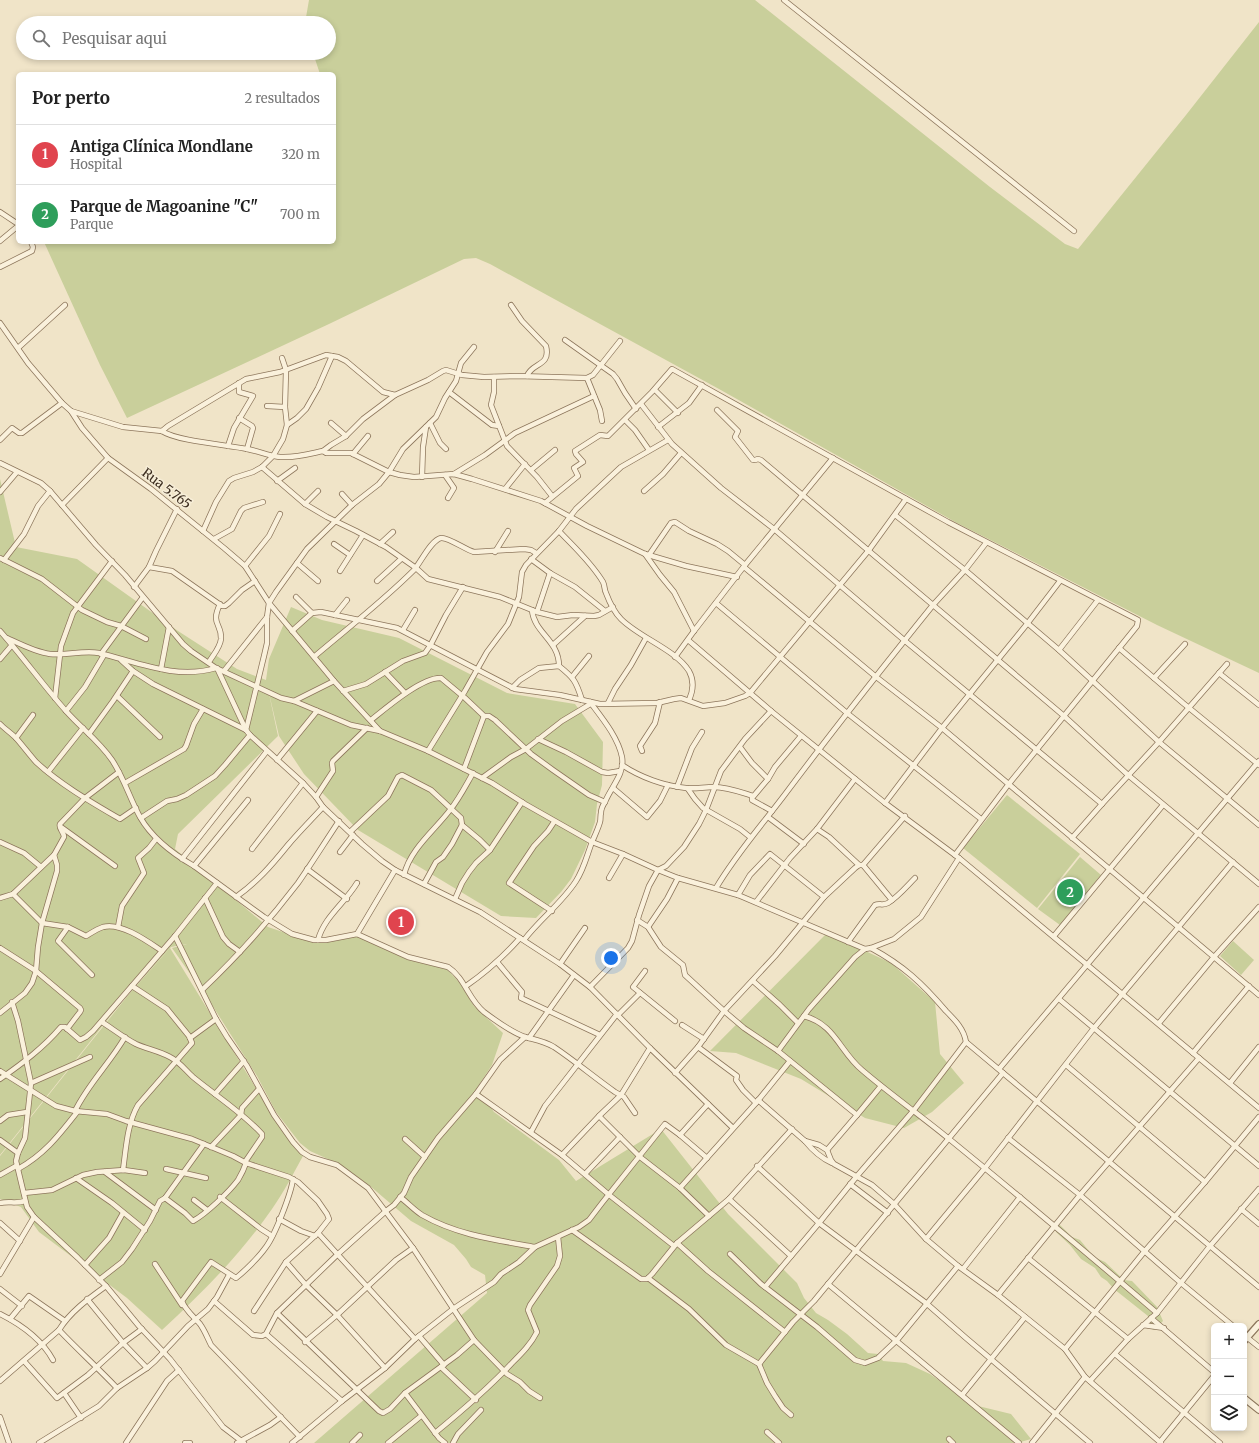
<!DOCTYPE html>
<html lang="pt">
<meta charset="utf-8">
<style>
:root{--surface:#fff;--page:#f6f6f6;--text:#222;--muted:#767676;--line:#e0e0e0;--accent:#9e2a2b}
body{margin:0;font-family:Merriweather,serif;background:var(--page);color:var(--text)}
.controls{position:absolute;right:12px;bottom:12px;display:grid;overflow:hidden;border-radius:6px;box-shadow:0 2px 6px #0003}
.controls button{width:36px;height:36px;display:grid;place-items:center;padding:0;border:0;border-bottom:1px solid var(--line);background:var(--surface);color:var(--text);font:20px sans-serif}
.you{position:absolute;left:611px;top:958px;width:14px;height:14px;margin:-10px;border:3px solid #fff;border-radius:50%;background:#1a73e8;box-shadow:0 0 0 6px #1a73e833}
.badge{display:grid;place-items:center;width:26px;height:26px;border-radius:50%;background:var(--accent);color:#fff;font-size:13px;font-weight:700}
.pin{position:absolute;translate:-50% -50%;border:2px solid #fff;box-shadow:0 1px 4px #0006}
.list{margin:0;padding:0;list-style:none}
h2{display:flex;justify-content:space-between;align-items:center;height:52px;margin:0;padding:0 16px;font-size:17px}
h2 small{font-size:13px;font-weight:400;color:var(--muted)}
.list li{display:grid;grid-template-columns:26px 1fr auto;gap:12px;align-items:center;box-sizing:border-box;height:60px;padding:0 16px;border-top:1px solid var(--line)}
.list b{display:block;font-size:15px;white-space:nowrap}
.list p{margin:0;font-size:13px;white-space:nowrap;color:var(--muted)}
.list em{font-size:13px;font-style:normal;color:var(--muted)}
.icon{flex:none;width:22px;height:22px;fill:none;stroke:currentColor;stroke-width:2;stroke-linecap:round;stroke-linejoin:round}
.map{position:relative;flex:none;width:1259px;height:1443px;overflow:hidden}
.search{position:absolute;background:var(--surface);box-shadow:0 2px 6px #0003;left:16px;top:16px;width:320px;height:44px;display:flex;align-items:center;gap:10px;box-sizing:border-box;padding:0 14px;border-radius:22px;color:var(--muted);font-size:15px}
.panel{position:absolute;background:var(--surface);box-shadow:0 2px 6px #0003;left:16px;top:72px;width:320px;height:172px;border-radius:6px}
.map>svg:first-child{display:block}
.green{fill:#c9cf9b}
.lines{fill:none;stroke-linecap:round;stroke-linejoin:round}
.minor-casing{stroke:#8d765c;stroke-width:6}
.tertiary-casing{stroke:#8d765c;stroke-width:8}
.minor{stroke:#faf1dc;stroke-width:4.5}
.tertiary{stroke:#faf1dc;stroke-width:5.5}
.labels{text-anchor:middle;stroke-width:3;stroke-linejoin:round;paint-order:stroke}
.street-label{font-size:13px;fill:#3d2e20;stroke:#f7eed8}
</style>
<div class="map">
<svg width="1259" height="1443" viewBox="0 0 1259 1443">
<rect width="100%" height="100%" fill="#f0e4c8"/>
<g class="green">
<polygon points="309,0 755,0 990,187 1065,244 1078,249 1186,115 1259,22 1259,673 1157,625 957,523 719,389 490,264 476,258 464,259 329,324 127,418 100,365 44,242 334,242 334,74 320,74 313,53 329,53 329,23 305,23"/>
<polygon points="0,479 16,547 77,559 178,631 237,669 266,680 269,659 291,607 322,620 399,638 507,693 575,704 603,742 602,785 597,804 595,822 585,850 571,879 561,892 536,918 501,916 358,830 304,774 279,736 268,689 278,736 178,834 175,849 268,927 310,941 327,942 334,939 357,935 406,959 438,965 446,968 459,982 474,1006 503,1033 492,1065 477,1088 494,1112 559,1160 576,1181 661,1129 728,1214 797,1283 804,1298 816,1313 828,1320 847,1334 868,1353 878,1354 883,1361 906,1363 930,1374 974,1405 1011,1414 1031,1439 1017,1443 314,1443 487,1293 485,1275 471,1267 466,1259 454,1245 411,1221 370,1186 349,1171 330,1160 310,1151 300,1143 276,1112 257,1076 212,1005 172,948 187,944 171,947 128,994 0,1155"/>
<polygon points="1007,795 1080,854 1037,908 963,848"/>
<polygon points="1080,857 1101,875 1060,925 1038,909"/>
<polygon points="827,933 891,963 935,1002 940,1054 964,1083 932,1112 904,1128 865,1118 801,1079 736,1053 710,1051"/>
<polygon points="1233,941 1254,960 1241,975 1220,956"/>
<path d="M170,948L273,1116L303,1156C293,1174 284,1192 272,1209C241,1254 202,1293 162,1330L127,1298L39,1232L21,1207L0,1199V1156L129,994Z"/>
<polygon points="1059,1224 1072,1237 1080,1240 1094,1257 1105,1262 1124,1280 1132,1281 1157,1307 1163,1321 1154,1330 1146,1326 1148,1316 1114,1289 1107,1281 1101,1277 1095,1268 1081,1259 1070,1245 1056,1232 1056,1225"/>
</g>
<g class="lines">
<defs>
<g id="minor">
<polyline points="784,0 1074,231"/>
<polyline points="0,212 18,224"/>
<polyline points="0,241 18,226"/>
<polyline points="0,267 32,251 33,247 31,242"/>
<path d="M511,305L522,321L546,346C551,367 532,362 527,376"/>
<polyline points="0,323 28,363 62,403 71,411 82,428 108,458 151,489 224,548 245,566 269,603 267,617 267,643 264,656 246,730"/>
<polyline points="565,340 613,374 617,379 625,393 636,409"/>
<polyline points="18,348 65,305"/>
<polyline points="494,377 494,392 491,405 505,441 507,446 537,477 552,496"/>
<polyline points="587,378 600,410 602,421"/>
<polyline points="655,390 678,413"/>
<polyline points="449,392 492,425 499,426"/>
<polyline points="641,404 672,444 721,488 774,529 904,640 1102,804"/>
<polyline points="267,406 285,407"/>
<path d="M71,411L123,427L162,431C176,441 228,445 247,449C258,451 269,456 280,457C295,458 309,454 323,451L326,453H351L389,472L400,475L414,477L454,474L472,479L541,501L587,526L645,554L686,566L737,577"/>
<polyline points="239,418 252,426 253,428 247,449"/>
<polyline points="625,420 635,430 649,450"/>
<polyline points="331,423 346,436"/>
<polyline points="430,423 440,443 446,449"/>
<polyline points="287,425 297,418 306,409 318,388 332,356"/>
<polyline points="658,427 689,403 702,385"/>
<polyline points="162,431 168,426 246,379 280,372 326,355 338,357 346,361 383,392 395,395"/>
<polyline points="0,440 12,428 19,433 22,433 62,403"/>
<polyline points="228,446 234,428 253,396 239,392 239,383"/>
<polyline points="323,451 331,445 346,436 363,419 395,395 428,380 443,371 446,370 462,375 484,377 517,376 587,378 593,375 620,341"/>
<polyline points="353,454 368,436"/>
<polyline points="0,463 41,483 50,491 96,545 125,575 183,644 191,651 216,668 281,698 294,701 351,725 380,731 428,751 492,783 525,804 592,842 623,854 658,870 678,878 738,895 865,949"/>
<polyline points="262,467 305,504 327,517 356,531 386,547 416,568 428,579 500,597 537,612 557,617 573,615 594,616 599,615 613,607"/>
<polyline points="531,470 555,450"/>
<polyline points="454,474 485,455 515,433 594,396"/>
<polyline points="445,475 454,488 448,498"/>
<polyline points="422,477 423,447 426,427"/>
<polyline points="277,481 295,468"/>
<polyline points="505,489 525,464"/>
<polyline points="644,491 663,474 681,453"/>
<polyline points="0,492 17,472"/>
<polyline points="342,494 352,505"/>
<polyline points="545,503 578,476 574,468 583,462 576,454 575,451 600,435 608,436 652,392 672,369 948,522 1138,620 1137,626 1008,785 955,855"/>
<polyline points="305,504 318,491"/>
<polyline points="62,505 108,458"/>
<polyline points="895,515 965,570 1059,650 1159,742 1227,664"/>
<polyline points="203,531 216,502 229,481 234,478 253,472 262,467 273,456 283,439 287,425 285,407 286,370 282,358"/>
<path d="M559,531C574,547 591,562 603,582C605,586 604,589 606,593C609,601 615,613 621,619C640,638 675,649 689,671C694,680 693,691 689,700"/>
<polyline points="214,539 232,529 241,511 244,508 263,502"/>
<polyline points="986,543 965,570 933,605 1064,716 1128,775 1259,884"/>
<polyline points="334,544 350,555"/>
<polyline points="380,544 393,532"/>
<polyline points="495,552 508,531"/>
<polyline points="645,554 660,575 674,592 694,631"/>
<polyline points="649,555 671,523 675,522 689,531 717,544 728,551 745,565"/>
<polyline points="0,558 42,579 82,610 107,622 121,626 146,639"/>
<polyline points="531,559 550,573 575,587 605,611"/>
<polyline points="4,560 24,534 38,506 50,491"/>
<polyline points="297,563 318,581"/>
<polyline points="245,566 269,536 280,514"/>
<polyline points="149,567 172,571 222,606 225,606 229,603 242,590 255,581"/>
<polyline points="744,567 875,676 942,728 1259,995"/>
<polyline points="340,571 363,535"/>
<polyline points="377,581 401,559"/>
<polyline points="134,587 149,567 156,551 177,509"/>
<polyline points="296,597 312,613"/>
<polyline points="716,603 847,713 981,819"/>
<path d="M532,610C534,633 559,640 559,666"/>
<polyline points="537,612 550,573"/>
<polyline points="335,615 347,600"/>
<polyline points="403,630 415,610"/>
<path d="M0,631C23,657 43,685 66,711C81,728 99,741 112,760C124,778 130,799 140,817C152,838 173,854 194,866L264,917L292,934L314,940H326L357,934L408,957L448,967C465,978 468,999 484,1012C496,1021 511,1032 525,1037C536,1040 544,1041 554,1047C575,1061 595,1078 615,1092L624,1097L635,1113"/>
<polyline points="292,631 312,613 321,612 397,628 515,689 560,695 600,704 657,703 674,699 681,698 703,706 725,703 745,696 750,693 869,550 906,499"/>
<path d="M7,638C20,644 35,652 50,654C66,656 82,650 99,653C137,662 176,680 216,668"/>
<polyline points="688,640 771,711 885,803 959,858 1259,1108"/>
<polyline points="553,645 585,616"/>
<polyline points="1119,648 1183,703 1259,765"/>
<polyline points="1059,650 1098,600"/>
<polyline points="101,654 143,597"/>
<path d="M315,656C348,628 383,601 414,570C421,562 431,540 441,538C448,537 466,550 474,552L524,549L531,550L536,553"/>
<polyline points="675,657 694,631 745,565 833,458"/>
<polyline points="0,659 12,645"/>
<polyline points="121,660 133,671 153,684 246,730"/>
<path d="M209,662C213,655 220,648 221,639C222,623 210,625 220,604"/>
<polyline points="217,668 246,730 250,735 303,783 316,797 323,807 362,844 382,861 395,870 480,912 560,964 590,987 650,1048"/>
<polyline points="161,669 169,627"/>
<polyline points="224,671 267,617"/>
<polyline points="385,672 405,693"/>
<polyline points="1219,673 1259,705"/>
<polyline points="572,677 589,656"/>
<polyline points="1154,678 1185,644"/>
<path d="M512,688L520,680L539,668L559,666C574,678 576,681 582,700"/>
<polyline points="343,691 366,684 403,661 425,653 430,646 446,615 463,587"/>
<polyline points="117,696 160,737"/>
<polyline points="55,698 61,646 73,613 112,561"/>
<polyline points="294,701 334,681"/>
<polyline points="608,703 615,689 631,665 646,638"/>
<polyline points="66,711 85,687 104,655"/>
<path d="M371,720C386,708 422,677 441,678L465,698L484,716H489L495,720L531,754L553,770L589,795L605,802"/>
<path d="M0,724C5,729 11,733 16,738C23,746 29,754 36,762C61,785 91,802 120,819L136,808"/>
<polyline points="380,731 334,681 269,603 276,592 307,549 352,505 379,484 389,472 403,449 436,417 445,398 456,381 461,363 474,347"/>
<polyline points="89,734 113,701 133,671"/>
<polyline points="16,738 33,715"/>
<polyline points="538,739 566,752 602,772 608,773 620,771"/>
<polyline points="740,747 752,763 768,779"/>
<polyline points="428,751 465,691 487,652 508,624 519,597 522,572 526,565 559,531 576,509 621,467 668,440"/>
<polyline points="642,751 640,746 655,723 660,702"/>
<polyline points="277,760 317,711"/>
<path d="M622,765C640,777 664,786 686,788C695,789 704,787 714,787C727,787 740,792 753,796"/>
<polyline points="464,769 484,716"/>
<polyline points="48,772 83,728"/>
<polyline points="482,778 511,757 526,749 562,721 592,703"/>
<polyline points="125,783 184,749 186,746 194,724 203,709"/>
<polyline points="677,787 692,748 702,732"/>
<polyline points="613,788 647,817 660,801 668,785"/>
<polyline points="688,789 695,799 703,808 740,829 750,837"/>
<polyline points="316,797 333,771 332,763 333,761 367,728"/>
<polyline points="885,803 942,728 1027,624 1060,581"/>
<polyline points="772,811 752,800 752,798 768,779 775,767 801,736"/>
<polyline points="768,817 804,844"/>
<polyline points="141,818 167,801 177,799 186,795 215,776 225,765 250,735"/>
<polyline points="61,827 115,866"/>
<polyline points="817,829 829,837 859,865"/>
<polyline points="350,832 388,796 398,777 402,775 431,790 461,818 462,825 480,840 490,850"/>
<polyline points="1072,838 1102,804 1159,742 1259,825"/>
<polyline points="0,842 24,853 41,867"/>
<polyline points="252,849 303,783"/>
<polyline points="340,852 353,835"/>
<polyline points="182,859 267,751"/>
<polyline points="863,865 892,900"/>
<polyline points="194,866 248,800"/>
<polyline points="307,869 347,899"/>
<path d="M404,875C410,849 435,830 450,810C459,799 466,785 473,773"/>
<polyline points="609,878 623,854"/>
<polyline points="424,884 436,862 443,857 452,844 462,825"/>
<path d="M716,888C736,854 762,825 786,793C834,729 883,667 933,605L761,460L758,459L755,460H753L735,437L738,431L717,410"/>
<path d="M13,894L42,923L68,927L86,936C91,933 97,929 103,927C121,922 147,941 162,951"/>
<polyline points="738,895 750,875 770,854 824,897"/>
<path d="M236,897C258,881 271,866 288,845C299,832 312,819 323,807"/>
<polyline points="0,898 13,894 54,855"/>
<polyline points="205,898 223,937 229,944 240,952"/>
<polyline points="455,899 462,883 469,872 476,863 490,850 522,802"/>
<polyline points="756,902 790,858 817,829 855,779"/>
<polyline points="552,911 509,883 534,846 548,831 554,822"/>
<polyline points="637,920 648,927 661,947 683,965 685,975 724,1011 744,1028 778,1051 857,1115 827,1150"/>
<polyline points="68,927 58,941 92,975"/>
<polyline points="118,927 122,906 144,873 138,858 149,848 156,839"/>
<polyline points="648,927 667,899 678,878"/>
<polyline points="357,934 395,870"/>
<polyline points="175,936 216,1019 227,1037 247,1066 274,1115 293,1142 302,1152 310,1157 337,1165 368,1188 413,1248 474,1340 507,1374 520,1382 529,1391 540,1398"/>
<polyline points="1054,936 1163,805"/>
<path d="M318,940C324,917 345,903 357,883"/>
<path d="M524,940C540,919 562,903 576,881C584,869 587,855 592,842C595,835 598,829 600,822C601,819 600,816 601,813C601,810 603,805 605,802C611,787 625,774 622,757C618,737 602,718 590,702"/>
<path d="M848,942L875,905C879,903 883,906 888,903C898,897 907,886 915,878"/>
<polyline points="0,948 36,971 80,1008 81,1010 80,1012 67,1029"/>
<path d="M871,948C904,966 922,983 946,1011C955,1020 964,1029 966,1042"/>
<polyline points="497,962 522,992 521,998 600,1035"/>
<polyline points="560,964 585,928"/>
<polyline points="645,971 633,987 675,1021"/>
<polyline points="753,981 780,1005 798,1023"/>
<path d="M466,986C486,972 504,956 520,938"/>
<polyline points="590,987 628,948 632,941 639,915 649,886 658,870 666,866 684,847 699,824 706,810 721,771 745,739 771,711"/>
<path d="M202,990C237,957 269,921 298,883C312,863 325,842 339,821"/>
<polyline points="1059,999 1259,1166"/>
<polyline points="12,1002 18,1021 31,1083 25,1138 18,1153 16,1161 27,1207 34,1217 78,1258 106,1286 139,1326 170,1359 223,1427 244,1443"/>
<path d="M0,1013L25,993L32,983L36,971L38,947L42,923L57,871V865L54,855L64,837C64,832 58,828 60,824L85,798L119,772"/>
<polyline points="618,1015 640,993"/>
<path d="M804,1016C835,1024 840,1052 862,1070C890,1094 920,1115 948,1138C1018,1195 1088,1254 1157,1313"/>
<path d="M102,1022C113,1029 124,1038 136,1044C147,1049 159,1051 170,1057C180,1062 185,1070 193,1077C216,1096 242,1112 262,1134V1137L245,1162"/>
<polyline points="1159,1023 1214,957 1259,907"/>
<polyline points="682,1025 704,1039"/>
<polyline points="190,1038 216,1019"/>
<polyline points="529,1038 574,975"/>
<polyline points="698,1047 737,1076 736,1080 743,1090 756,1103"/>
<polyline points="778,1051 809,1009 855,957 865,949 871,948 894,939 921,917 959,858"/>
<polyline points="1193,1053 1249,986"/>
<polyline points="1066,1065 1205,1182"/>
<polyline points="999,1069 1259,761"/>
<polyline points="0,1071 56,1106 75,1111 107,1114 126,1121 192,1139 233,1156 246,1163 289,1177 298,1182 318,1201 327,1214 329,1219 318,1233 286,1262 254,1311"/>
<polyline points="675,1073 698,1047 724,1011 775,956 824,897 855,868 859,865 863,865 905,816"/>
<path d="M0,1079C23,1063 43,1048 61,1027H65L80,1040L86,1037L93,1031L175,936L217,883"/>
<polyline points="31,1083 90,1057"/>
<polyline points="1230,1083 1259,1047"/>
<polyline points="215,1094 244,1061"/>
<polyline points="476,1094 562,1155"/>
<polyline points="758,1100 805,1141 819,1145 827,1150 831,1160 834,1164 872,1185 894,1204 926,1239 958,1266 998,1295 1065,1349 1085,1377 1161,1443"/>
<path d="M75,1111C88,1084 110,1063 125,1037"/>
<polyline points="857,1115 881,1086"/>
<polyline points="599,1116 640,1157 680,1188 709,1216"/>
<polyline points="0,1121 8,1115 27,1112"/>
<polyline points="531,1132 545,1106 617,1014"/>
<polyline points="680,1135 708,1104"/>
<polyline points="1008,1138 1080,1195 1181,1283 1233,1326"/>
<polyline points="405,1139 425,1157"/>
<polyline points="0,1140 18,1153"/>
<path d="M805,1141C813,1151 821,1158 832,1163"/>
<polyline points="211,1147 241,1115 242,1108 259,1089"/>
<polyline points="757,1166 819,1223 765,1287"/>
<path d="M18,1169C45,1154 59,1135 78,1111"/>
<polyline points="166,1169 206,1178"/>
<path d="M123,1170C126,1149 127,1124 138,1105L192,1043L189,1036L167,1009L132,986"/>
<polyline points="105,1172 156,1210"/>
<polyline points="585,1174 620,1137"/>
<polyline points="0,1175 16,1166"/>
<polyline points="76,1178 112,1203 145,1230"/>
<path d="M293,1179C291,1194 275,1235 266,1247C259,1257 245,1271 236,1278L211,1262L182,1301C185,1310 194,1317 200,1324C205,1331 207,1337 211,1345L300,1437"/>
<polyline points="850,1184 888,1213"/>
<polyline points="680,1188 756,1103 790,1061"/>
<polyline points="24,1193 52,1190 83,1175 97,1172 124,1170 145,1173"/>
<polyline points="220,1197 261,1229 272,1236"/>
<path d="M400,1197C408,1203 414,1210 422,1215C457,1235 496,1240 535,1247"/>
<path d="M165,1198L185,1213L193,1221C206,1214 229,1192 238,1180C241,1175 244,1169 246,1163"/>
<polyline points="729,1199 791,1256"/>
<polyline points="194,1200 207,1210"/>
<path d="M0,1203C9,1201 16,1204 25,1201"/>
<polyline points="1241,1209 1259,1224"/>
<polyline points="279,1219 301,1231 315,1236"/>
<polyline points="0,1223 20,1241"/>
<polyline points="572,1230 641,1279 647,1279 652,1274 677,1243 729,1199 792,1129"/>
<polyline points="318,1233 415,1339"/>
<polyline points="926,1239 985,1168 1094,1028 1233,862"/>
<polyline points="677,1243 708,1271 785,1332"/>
<polyline points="674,1246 608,1194 562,1155 599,1116 621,1095 650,1048 733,1128"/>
<polyline points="730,1254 761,1284 817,1327 855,1360 865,1363 878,1358 897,1340 958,1266"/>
<polyline points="1028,1258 1128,1339"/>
<polyline points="286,1262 306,1285 337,1315 385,1368"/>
<polyline points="155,1264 182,1305"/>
<polyline points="85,1265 109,1238 123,1213"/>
<polyline points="963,1269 1020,1197"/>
<polyline points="0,1274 34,1217"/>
<polyline points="648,1278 689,1309 726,1345 759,1364 767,1383 775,1396 783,1408 791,1415"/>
<polyline points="99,1280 122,1262 132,1249 150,1221 160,1201 165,1198 204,1144"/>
<polyline points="828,1284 1019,1443"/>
<polyline points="0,1289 22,1306"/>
<polyline points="998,1295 1080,1195 1199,1058"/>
<polyline points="87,1299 123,1343 147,1368"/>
<polyline points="214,1301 253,1335 262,1336 266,1334 277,1313 379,1411 383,1413 390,1409 405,1393 457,1355 474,1340"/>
<polyline points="277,1313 337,1255 386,1211 394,1205 404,1193 411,1177 438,1138 476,1094 500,1060 525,1037"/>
<path d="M0,1314C20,1324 42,1340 53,1360"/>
<polyline points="1151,1318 1214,1372"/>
<polyline points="10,1319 29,1296 65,1321"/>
<polyline points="1143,1325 1164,1328"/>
<path d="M59,1330C78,1350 98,1368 117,1388"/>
<polyline points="266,1334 342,1401"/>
<polyline points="1244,1335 1259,1347"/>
<polyline points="419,1336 444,1365"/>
<polyline points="305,1342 337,1315 396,1260 413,1248"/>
<polyline points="1065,1349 1144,1252 1205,1182 1259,1117"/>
<polyline points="1115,1354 1220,1443"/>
<polyline points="24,1361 57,1398 88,1375 123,1343 142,1329"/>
<polyline points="759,1364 793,1322 814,1301 1003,1073"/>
<polyline points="441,1367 476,1400"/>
<path d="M0,1381L59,1330C70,1312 88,1299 106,1286"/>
<polyline points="1090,1381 1128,1339 1157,1313 1210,1246 1259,1189"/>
<polyline points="64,1393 81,1418"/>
<polyline points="405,1393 439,1438 445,1443"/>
<polyline points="962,1395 1025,1317"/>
<polyline points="0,1417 9,1443"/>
<polyline points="767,1432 779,1443"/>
<path d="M435,1433C463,1410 488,1389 512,1363C522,1353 531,1344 537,1332L528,1310L530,1305L557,1266L560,1256L558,1237"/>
<polyline points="949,1439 953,1443"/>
<polyline points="1160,1442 1214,1376"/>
<polyline points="39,1443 99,1406 117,1388 147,1368 155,1361 188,1326 208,1309 217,1297 229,1275"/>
<polyline points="126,1443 167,1381 179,1370"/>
<polyline points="185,1443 190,1443"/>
<polyline points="237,1443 270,1425 281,1417"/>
<polyline points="292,1443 342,1401 385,1368 415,1339 453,1309 494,1282 501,1274 519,1262 535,1247 579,1227 589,1220 602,1203 665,1124 680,1135 707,1158"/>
<polyline points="352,1443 360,1435"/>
<polyline points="388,1443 421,1416"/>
<polyline points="453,1443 458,1434 481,1410"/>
<polyline points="1032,1443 1085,1377"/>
<polyline points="1090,1443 966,1338 926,1303 819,1223 857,1176 914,1110 966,1042 1259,1287"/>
</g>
<g id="tertiary">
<polyline points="1244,1341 1259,1324"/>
<polyline points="1244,1398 1259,1410"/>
</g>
</defs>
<use href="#minor" class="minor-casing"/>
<use href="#tertiary" class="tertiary-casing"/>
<use href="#minor" class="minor"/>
<use href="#tertiary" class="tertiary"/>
</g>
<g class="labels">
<g class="street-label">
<text transform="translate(167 488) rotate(37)" y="5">Rua 5.765</text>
</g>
</g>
</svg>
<div class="controls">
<button>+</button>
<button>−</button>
<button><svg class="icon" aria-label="layers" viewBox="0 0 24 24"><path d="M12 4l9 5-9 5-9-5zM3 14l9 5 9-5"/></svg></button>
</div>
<div class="you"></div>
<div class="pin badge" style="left:401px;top:922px;background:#e0444e">1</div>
<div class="pin badge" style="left:1070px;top:892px;background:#2e9e5b">2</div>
<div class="search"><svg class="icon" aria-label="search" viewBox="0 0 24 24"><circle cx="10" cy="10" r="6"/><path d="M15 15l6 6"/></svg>Pesquisar aqui</div>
<section class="panel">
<h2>Por perto<small>2 resultados</small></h2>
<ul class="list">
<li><span class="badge" style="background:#e0444e">1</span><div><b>Antiga Clínica Mondlane</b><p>Hospital</p></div><em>320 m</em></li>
<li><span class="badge" style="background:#2e9e5b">2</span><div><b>Parque de Magoanine &quot;C&quot;</b><p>Parque</p></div><em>700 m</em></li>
</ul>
</section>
</div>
